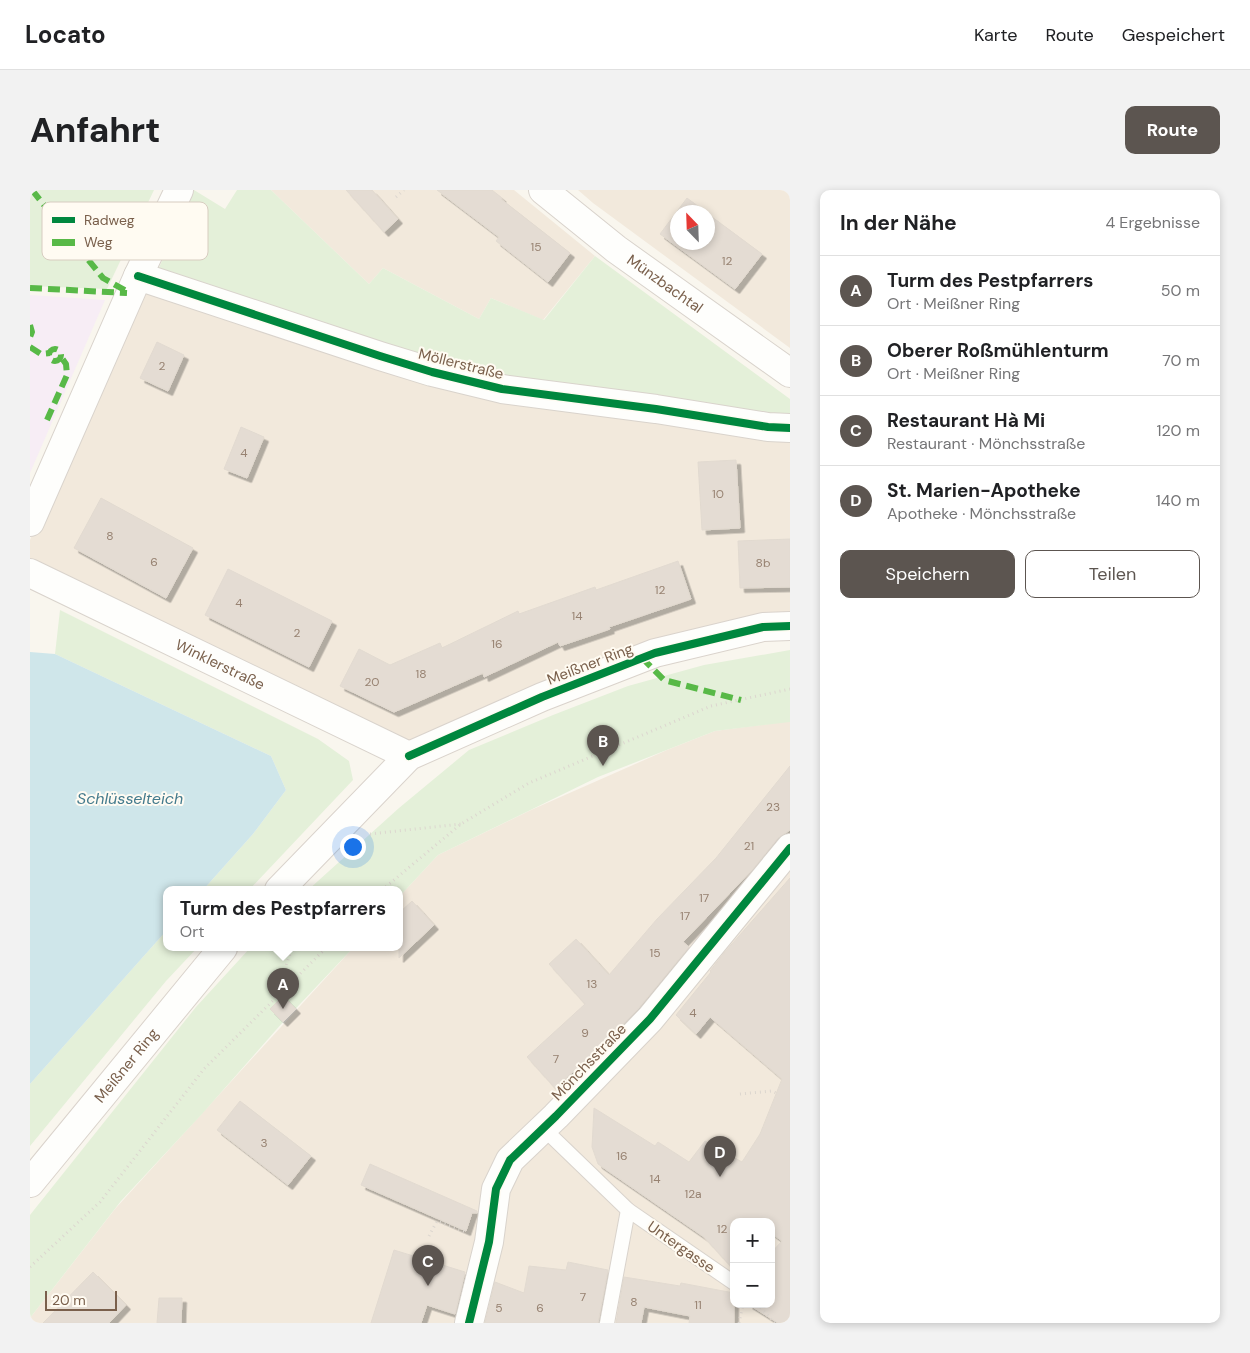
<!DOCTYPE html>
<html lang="de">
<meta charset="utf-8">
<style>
:root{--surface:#fff;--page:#f2f2f2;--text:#202124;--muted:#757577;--line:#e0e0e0;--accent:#5c5550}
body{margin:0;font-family:"DM Sans",sans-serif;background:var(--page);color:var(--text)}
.controls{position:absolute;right:15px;bottom:15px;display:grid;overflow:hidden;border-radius:10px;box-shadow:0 2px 8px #0003}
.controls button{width:45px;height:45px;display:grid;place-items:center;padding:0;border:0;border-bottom:1px solid var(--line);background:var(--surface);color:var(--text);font:25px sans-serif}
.compass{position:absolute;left:640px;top:15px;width:45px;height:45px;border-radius:50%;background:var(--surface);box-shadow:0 2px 8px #0003;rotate:337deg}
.scale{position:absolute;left:15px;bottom:12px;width:72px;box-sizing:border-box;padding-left:5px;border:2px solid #7a604c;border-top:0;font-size:14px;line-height:18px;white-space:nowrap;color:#7a604c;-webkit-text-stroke:4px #fffbf2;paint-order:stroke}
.you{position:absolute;left:322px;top:656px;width:18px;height:18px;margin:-12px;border:4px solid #fff;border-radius:50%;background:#1a73e8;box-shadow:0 0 0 8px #1a73e833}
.badge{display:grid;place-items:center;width:32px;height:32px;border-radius:50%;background:var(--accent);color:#fff;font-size:16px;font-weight:700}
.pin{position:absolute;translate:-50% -41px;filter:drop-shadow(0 1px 2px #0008)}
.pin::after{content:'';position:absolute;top:26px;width:18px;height:15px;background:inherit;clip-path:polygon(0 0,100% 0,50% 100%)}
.popup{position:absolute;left:133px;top:696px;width:240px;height:65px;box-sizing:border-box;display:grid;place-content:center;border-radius:10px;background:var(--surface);filter:drop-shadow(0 1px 4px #0005);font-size:16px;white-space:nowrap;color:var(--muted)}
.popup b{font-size:19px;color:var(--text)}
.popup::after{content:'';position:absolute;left:50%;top:100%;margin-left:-10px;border:10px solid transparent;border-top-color:var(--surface)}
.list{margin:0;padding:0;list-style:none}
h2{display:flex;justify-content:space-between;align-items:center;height:65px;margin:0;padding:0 20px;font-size:21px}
h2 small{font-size:16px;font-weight:400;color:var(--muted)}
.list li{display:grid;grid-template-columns:32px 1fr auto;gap:15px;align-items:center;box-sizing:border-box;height:70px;padding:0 20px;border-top:1px solid var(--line)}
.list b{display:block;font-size:19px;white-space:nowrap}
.list p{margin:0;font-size:16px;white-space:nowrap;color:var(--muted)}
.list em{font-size:16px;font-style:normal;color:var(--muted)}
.actions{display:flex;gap:10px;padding:15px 20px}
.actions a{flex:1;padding:11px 0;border:1px solid var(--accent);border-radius:10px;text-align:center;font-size:18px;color:var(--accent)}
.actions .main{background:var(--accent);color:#fff}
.map{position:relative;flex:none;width:760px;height:1133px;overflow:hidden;border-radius:10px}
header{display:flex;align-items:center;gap:30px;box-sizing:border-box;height:70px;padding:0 25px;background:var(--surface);border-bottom:1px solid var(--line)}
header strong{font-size:24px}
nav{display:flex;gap:28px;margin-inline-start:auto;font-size:18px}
.intro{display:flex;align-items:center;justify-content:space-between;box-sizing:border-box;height:120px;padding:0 30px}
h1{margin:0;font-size:35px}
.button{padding:12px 22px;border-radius:10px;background:var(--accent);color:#fff;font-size:18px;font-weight:700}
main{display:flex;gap:30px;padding:0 30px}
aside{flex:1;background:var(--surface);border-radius:10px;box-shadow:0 2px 8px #0003}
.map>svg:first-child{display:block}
.residential{fill:#f2e9dc;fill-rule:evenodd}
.education{fill:#f7edf5}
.green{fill:#e4f0d9}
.water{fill:#cfe6ea}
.building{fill:#e4dcd3;stroke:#e2dad0;filter:url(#shadow)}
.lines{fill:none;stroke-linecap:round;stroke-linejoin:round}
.lane-casing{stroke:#d9d3cc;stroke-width:16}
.street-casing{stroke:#d9d3cc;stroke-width:30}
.secondary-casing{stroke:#dad3cc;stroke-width:30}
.path{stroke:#dcd6cf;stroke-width:3;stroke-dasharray:1 4;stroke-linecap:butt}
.lane{stroke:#fefefc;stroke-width:14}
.street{stroke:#fefefc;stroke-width:28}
.secondary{stroke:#fefefc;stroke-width:28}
.quiet{stroke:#58b947;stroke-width:6;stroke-dasharray:12 6;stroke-linecap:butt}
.cycleway-casing{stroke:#fffbf2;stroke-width:11}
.cycleway{stroke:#00873e;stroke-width:8}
.labels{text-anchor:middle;stroke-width:4;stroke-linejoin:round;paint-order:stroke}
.number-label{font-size:12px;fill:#978271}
.street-label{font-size:15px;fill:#7a604c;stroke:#fffbf2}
.water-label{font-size:16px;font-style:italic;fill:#447b8d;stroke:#fffbf2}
.key{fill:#fffbf2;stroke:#d7ccc0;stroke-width:1}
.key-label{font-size:14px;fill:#7a604c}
</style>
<header>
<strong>Locato</strong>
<nav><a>Karte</a><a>Route</a><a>Gespeichert</a></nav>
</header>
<div class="intro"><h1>Anfahrt</h1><a class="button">Route</a></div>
<main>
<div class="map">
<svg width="760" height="1133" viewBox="0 0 760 1133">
<defs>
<filter id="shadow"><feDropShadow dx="4.5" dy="4.5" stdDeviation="0" flood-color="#0004"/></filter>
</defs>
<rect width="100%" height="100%" fill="#f9f6ee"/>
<g class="residential">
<polygon points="241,0 484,0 565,66 513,130 461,108 449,129 353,78 339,94"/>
<path d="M548,0H760V158L563,13ZM648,22H678V52H648Z"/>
<polygon points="111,98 760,245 760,431 386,557 0,370 0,350"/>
<path d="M760,531V1133H0V1128L85,1019L323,758H369V707L408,665L501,620L637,560L685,541ZM704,1032H741V1114H704Z"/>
</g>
<polygon class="education" points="0,105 75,110 0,283"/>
<g class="green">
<polygon points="0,0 124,0 77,99 0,96"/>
<polygon points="164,0 195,19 207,0 241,0 339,94 353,78 449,129 461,108 514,130 565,66 760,209 760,230 456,186 127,82"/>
<polygon points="30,420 288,549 319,571 323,590 219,700 173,700 223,644 256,600 241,566 25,464"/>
<polygon points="760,460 760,532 685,541 568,587 408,665 369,707 369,700 278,700 369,618 439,560 523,525 598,496 674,475"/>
<polygon points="137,740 137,758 167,758 136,791 0,956 0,894"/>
<polygon points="220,758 323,758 253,832 172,924 91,1011 0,1128 0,1025 166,817"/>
</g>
<polygon class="water" points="0,462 25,464 241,566 256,600 223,644 173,700 137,700 137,740 0,894"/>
<g class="building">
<polygon points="316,0 342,0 368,29 354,42"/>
<polygon points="407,0 462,0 472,8 471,9 540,63 518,92 466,51 469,47"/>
<polygon points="657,8 676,22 648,22 648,52 678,52 678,24 732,64 705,99 630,44"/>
<polygon points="127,152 154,165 138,201 110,188"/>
<polygon points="211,237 234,247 217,288 194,279"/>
<polygon points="706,270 710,338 672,340 668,272"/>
<polygon points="71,308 163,358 136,408 44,358"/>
<polygon points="760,349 760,397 710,398 708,351"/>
<polygon points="648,371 661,409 579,437 580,439 530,456 528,452 454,487 453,483 364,522 310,496 329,459 360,475 410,453 412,458 488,421 489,424 565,397 566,400"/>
<polygon points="198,379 302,431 279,477 175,425"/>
<polygon points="760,576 760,640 748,648 723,679 653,752 659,757 608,819 575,853 525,898 497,867 555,814 519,774 546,749 579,785 627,729 686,668"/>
<polygon points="760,688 760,1133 748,1133 718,1114 741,1114 741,1063 752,1051 741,1043 741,1032 704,1032 704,1080 674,1047 568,974 562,957 564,918 625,956 628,952 659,972 675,951 712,972 730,944 752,889 680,827 666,844 646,825 681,782 680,781 694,763"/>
<polygon points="382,711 404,735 369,768 369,723"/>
<polygon points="253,806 266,819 253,832 240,819"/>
<polygon points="210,911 281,966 258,995 187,940"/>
<polygon points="340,974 447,1021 447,1023 442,1023 436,1041 331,995"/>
<polygon points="364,1060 435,1082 425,1124 397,1115 391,1133 341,1133"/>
<polygon points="538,1072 578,1080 568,1133 455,1133 465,1092 494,1103 499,1076 536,1080"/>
<polygon points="63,1082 96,1115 79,1133 13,1133"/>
<polygon points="594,1087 650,1096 651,1093 704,1103 704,1133 659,1133 660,1126 614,1117 611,1133 586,1133"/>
<polygon points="129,1108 152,1108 151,1133 127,1133"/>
</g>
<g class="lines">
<defs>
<g id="lane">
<polyline points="513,938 598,1020 704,1093"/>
<polyline points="577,1133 598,1020"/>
</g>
<g id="street">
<path id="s1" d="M513,0L586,59L760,183"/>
<polyline points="108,86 350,166 402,182 472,199 626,219 738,237 760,238"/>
<polyline points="0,332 108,86 149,0"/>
<path id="s2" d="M0,383L379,566"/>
<polyline points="439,1133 459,1052 466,999 480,970 526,926 620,829 760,658"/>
</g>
<g id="secondary">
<polyline points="249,700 379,566 512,507 625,463 733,437 760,436"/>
<path id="s3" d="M0,993L193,758"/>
</g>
</defs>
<use href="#lane" class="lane-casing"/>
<use href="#street" class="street-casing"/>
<use href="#secondary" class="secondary-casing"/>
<g class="path">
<polyline points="366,7 374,0"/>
<polyline points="340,644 431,634"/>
<polyline points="352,700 431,634 499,593 681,516 760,499"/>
<polyline points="245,808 262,758"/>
<polyline points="710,904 742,901 746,903"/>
<polyline points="399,1046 407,1031 436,1042"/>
<polyline points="0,1077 70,1012 174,879 296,758"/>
<polyline points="727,1114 745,1133"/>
<polyline points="709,1133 713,1114"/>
</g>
<use href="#lane" class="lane"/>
<use href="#street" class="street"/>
<use href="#secondary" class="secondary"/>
<g class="quiet">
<polyline points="2,0 73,88 100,103"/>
<polyline points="0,98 97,103"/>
<polyline points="0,135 2,142 0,147"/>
<polyline points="0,157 11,164 20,163"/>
<circle cx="25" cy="165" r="6"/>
<polyline points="17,230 37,185 36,174 31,167"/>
<polyline points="612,468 634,490 711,510"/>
</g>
<defs>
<g id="cycleway">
<polyline points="108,86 350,166 402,182 472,199 626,219 738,237 760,238"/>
<polyline points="379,566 512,507 625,463 733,437 760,436"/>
<polyline points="439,1133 459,1052 466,999 480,970 526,926 620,829 760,658"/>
</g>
</defs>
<use href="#cycleway" class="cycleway-casing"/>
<use href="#cycleway" class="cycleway"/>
</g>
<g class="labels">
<g class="number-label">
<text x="506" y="61">15</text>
<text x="697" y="75">12</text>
<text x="132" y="180">2</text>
<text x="214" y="267">4</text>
<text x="688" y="308">10</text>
<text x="80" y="350">8</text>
<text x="124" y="376">6</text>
<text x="733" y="377">8b</text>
<text x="630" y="404">12</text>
<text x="209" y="417">4</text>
<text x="547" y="430">14</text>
<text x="267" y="447">2</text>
<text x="467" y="458">16</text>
<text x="391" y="488">18</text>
<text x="342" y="496">20</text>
<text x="743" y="621">23</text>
<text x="719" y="660">21</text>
<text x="674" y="712">17</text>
<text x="655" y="730">17</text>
<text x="625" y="767">15</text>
<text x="562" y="798">13</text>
<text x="663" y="827">4</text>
<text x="555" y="847">9</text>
<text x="526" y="873">7</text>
<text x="234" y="957">3</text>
<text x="592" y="970">16</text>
<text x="625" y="993">14</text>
<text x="663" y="1008">12a</text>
<text x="692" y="1043">12</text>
<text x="553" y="1111">7</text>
<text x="604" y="1116">8</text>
<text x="668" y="1119">11</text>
<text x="469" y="1122">5</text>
<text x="510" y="1122">6</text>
</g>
<g class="street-label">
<text dy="5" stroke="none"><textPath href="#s1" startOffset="154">Münzbachtal</textPath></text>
<text transform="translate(431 174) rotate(14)" y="5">Möllerstraße</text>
<text transform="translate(560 474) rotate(-21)" y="5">Meißner Ring</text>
<text dy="5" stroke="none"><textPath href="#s2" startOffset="211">Winklerstraße</textPath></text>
<text transform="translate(559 872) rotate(-46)" y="5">Mönchsstraße</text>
<text dy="5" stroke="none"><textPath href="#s3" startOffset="152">Meißner Ring</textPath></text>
<text transform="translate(651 1057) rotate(35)" y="5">Untergasse</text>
</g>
<g class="water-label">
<text x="100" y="614">Schlüsselteich</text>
</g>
</g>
<rect x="12" y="12" width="166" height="58" rx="8" class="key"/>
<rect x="22" y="27" width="23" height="6" fill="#00873e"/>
<rect x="22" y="49" width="23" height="7" fill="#58b947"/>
<g class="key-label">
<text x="54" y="35">Radweg</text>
<text x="54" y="57">Weg</text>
</g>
</svg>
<div class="controls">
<button>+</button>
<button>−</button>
</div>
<svg class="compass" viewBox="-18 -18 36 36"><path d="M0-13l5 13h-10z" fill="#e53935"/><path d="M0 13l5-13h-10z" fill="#757577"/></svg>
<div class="scale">20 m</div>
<div class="you"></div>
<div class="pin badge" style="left:253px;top:819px">A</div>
<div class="popup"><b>Turm des Pestpfarrers</b>Ort</div>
<div class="pin badge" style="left:573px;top:576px">B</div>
<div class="pin badge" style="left:398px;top:1096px">C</div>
<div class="pin badge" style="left:690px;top:987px">D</div>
</div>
<aside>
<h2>In der Nähe<small>4 Ergebnisse</small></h2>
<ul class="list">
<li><span class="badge">A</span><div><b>Turm des Pestpfarrers</b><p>Ort · Meißner Ring</p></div><em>50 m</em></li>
<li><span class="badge">B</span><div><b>Oberer Roßmühlenturm</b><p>Ort · Meißner Ring</p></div><em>70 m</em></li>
<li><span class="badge">C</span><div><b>Restaurant Hà Mi</b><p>Restaurant · Mönchsstraße</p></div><em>120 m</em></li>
<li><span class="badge">D</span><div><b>St. Marien-Apotheke</b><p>Apotheke · Mönchsstraße</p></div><em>140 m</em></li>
</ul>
<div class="actions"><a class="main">Speichern</a><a>Teilen</a></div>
</aside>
</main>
